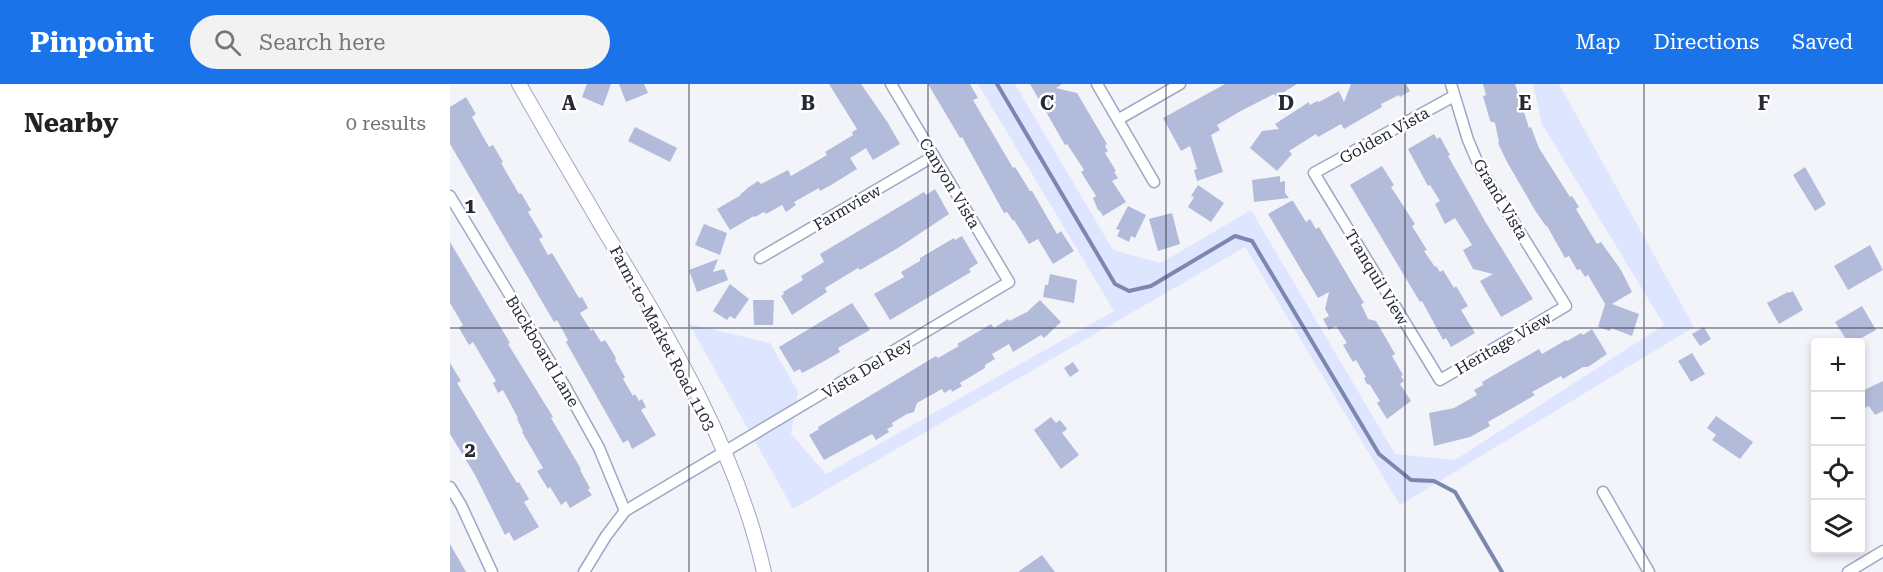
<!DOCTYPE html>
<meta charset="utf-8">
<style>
:root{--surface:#fff;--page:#f2f2f2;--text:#222;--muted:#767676;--line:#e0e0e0;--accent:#1a73e8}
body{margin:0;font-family:"Roboto Serif",serif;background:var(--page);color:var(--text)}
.controls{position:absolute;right:18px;bottom:18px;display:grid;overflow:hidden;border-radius:6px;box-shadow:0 3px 9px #0003}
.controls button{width:54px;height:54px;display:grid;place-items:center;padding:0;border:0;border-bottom:2px solid var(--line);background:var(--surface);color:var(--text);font:30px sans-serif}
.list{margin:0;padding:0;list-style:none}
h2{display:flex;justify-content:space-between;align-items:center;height:78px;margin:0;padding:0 24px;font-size:26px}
h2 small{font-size:20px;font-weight:400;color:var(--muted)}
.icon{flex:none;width:33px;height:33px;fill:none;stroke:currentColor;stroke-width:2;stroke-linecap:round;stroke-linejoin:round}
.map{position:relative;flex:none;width:1433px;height:488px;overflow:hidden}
header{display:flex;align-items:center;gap:36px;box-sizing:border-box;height:84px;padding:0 30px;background:var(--accent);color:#fff}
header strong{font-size:28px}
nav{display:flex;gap:33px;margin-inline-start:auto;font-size:21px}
.search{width:420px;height:54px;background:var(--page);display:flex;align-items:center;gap:15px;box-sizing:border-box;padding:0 21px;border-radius:33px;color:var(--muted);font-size:22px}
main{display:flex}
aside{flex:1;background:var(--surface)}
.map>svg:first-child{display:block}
.green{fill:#dee5ff}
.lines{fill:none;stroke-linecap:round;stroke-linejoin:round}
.stream{stroke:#7c87af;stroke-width:4}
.building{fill:#b3bbda}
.street-casing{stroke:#9ea7c5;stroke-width:13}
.secondary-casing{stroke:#9ea7c5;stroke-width:16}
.street{stroke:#fff;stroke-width:10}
.secondary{stroke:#fff;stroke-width:14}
.grid{fill:none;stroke:#272a36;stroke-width:1.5;stroke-opacity:0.55}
.labels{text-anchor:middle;stroke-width:5;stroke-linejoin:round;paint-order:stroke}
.street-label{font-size:16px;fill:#272a36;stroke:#fff}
.grid-label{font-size:20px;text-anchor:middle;font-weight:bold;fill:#272a36;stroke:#fff;stroke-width:5;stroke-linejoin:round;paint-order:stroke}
</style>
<header>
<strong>Pinpoint</strong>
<div class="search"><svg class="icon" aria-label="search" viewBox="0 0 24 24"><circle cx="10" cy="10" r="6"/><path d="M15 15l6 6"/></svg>Search here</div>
<nav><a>Map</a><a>Directions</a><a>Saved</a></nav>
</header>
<main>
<aside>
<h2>Nearby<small>0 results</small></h2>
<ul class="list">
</ul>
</aside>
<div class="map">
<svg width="1433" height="488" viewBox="0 0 1433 488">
<rect width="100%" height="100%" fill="#f2f4fa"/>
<polygon class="green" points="528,0 565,0 663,166 711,179 801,126 945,370 1005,376 1214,241 1092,40 1083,0 1109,0 1244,243 950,421 795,163 343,425 239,240 320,259 348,308 341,350 376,390 664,227"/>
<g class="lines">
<polyline class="stream" points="547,0 665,200 679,207 701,202 785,152 802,157 929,370 961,396 984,397 1005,408 1052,488"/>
</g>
<g class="building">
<polygon points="137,0 161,0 153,22 132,13"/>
<polygon points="169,0 194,0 198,9 176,18"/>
<polygon points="379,0 411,0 438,39 450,60 423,76 416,64 400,74 407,85 381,101 370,107 369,104 344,118 346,121 336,128 332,121 316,130 314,128 305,133 304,132 280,146 267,125 291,111 290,110 296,106 296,105 308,97 311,100 338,86 341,92 377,71 375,68 403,51 402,48 407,45"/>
<polygon points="478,0 520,0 528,14 523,16 563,84 565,83 580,107 582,107 607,150 611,147 624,167 603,180 588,155 579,160 564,136 563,137 557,128 554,129 512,53 510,54"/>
<polygon points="580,0 612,0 606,4 627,9 657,60 655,62 658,67 655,69 666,87 664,88 668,94 662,97 676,118 653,132 650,127 648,126 643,114 646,112 631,88 634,86 617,60 615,61"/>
<polygon points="775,0 847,0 826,13 824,10 789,28 767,41 770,46 761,51 773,88 747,97 744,86 747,85 740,62 731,67 713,34"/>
<polygon points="901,0 956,0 960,7 950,13 949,11 931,20 932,23 894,45 891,40 868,53 866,50 839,67 842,70 827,87 800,64 812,47 829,45 825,40 859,18 860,21 867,17 869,18 889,7 894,18"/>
<polygon points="1033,0 1065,0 1079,44 1081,43 1089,64 1120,113 1122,112 1129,123 1126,125 1147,160 1151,158 1158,168 1171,186 1182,208 1162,220 1189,230 1182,252 1161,244 1160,247 1148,243 1155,220 1138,191 1135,193 1130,185 1127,186 1119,172 1115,174 1097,142 1096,142 1086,128 1057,78 1048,59 1049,58 1045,39 1040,37 1039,33 1033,12 1036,11"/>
<polygon points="16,13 26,30 22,33 39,63 43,61 53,78 51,79 69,110 71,109 81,126 78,128 93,153 89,155 98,171 102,169 129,214 132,213 138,224 130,229 141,247 143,245 151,258 155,256 165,272 166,275 165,276 175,293 173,295 183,312 185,310 189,317 192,315 196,323 191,326 206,351 182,365 178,356 173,359 116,258 118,256 107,236 104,238 0,60 0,23"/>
<polygon points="185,43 227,64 220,78 178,57"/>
<polygon points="984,50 987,55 990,53 1000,71 998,72 1036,139 1083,215 1051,233 1030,197 1043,190 1023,185 1013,166 1022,161 1005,134 995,140 985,120 990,117 980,101 978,102 958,65"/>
<polygon points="932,82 944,101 941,103 965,140 962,142 977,166 974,167 985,183 986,182 990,188 993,186 1004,204 1006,202 1018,222 1011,226 1025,249 1001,263 996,254 993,256 972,217 970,218 900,101"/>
<polygon points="1355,83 1376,120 1365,127 1343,91"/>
<polygon points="830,92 830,98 835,97 835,109 839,114 804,118 802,96"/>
<polygon points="748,101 774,119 761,138 738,123 744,113 741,112"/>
<polygon points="485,105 499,130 448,164 410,186 408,184 375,204 377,208 342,231 331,212 334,210 333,208 353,196 351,192 374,178 370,170 474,108 476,111"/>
<polygon points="841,117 843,117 856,138 860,135 866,145 869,143 914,219 911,220 918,235 926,237 945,270 942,272 953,291 951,292 954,297 950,300 961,317 937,335 927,319 930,317 920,301 917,300 914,294 916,293 906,276 903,278 893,261 897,259 886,242 879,246 873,235 879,232 875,225 879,208 868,214 818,130"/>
<polygon points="678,122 696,131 685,154 681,152 679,158 667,152 670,146 666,145"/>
<polygon points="722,129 730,160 708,167 699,135"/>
<polygon points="254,140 277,149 270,171 245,161"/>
<polygon points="512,152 528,179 519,185 521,188 440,236 424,210 454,193 451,188 470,177 470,174 504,154 505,156"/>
<polygon points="0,158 60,259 58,260 103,333 101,334 131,385 130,386 140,404 138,406 142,411 120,424 116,417 111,421 100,403 98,405 87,387 93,384 72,348 73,347 67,335 68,334 53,306 48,309 43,299 46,297 23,258 19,261 9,244 13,241 0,219"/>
<polygon points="1420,161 1433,186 1398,206 1384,182"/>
<polygon points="268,175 263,188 274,185 278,196 247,208 239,186"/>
<polygon points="600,190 627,196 624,219 593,213 595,201 598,201"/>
<polygon points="280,200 299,215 285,235 280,232 277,236 263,227"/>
<polygon points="1343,207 1353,226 1329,240 1317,219 1338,208 1339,209"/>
<polygon points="303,216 324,216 323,241 304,241"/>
<polygon points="590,216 611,238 594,254 591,251 563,268 559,260 542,270 545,275 535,281 535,284 510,299 512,302 502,308 501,305 494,309 492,305 467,319 464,328 457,330 442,339 443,342 437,345 439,348 426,356 422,350 374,376 359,351 369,345 368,343 486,272 488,274 509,262 507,260 541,240 544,244 558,235 559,237 577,228"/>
<polygon points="402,219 420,246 388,264 390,268 371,279 352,289 350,285 344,288 329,263"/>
<polygon points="1412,222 1426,246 1404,258 1398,258 1385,238"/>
<polygon points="1254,243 1261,255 1250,262 1242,250"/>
<polygon points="1142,245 1157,270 1138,283 1133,283 1113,295 1111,292 1082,308 1085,311 1038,338 1040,342 1020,353 984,362 979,329 1004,324 1027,311 1024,306 1033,301 1032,298 1089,265 1092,270 1116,256 1117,257 1131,249 1133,251"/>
<polygon points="1242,269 1255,290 1241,298 1228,277"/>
<polygon points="623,278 629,287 620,293 614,284"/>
<polygon points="0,279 11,297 7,299 67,399 69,398 79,415 74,418 89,443 64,457 59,448 55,451 25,391 0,350"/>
<polygon points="1433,297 1433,327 1425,331 1419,322 1410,326 1410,308"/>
<polygon points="1266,332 1303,358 1290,375 1262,356 1266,351 1257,344"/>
<polygon points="601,333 606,339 610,336 617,345 612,349 629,371 611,385 584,346"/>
<polygon points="0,460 16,488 0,488"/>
<polygon points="592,471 605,488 568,488"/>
</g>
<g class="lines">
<defs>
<g id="street">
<polyline points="647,0 704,98"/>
<polyline points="1001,0 1018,56 1030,84 1116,222 990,296 864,89 1004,12"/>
<polyline points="669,35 730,0"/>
<polyline points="0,112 113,299 149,364 175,427"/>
<polyline points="310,174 484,72"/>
<polyline points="0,403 11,421 42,488"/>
<polyline points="1153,408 1199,488"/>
<polyline points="134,488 156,452 175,427 559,198 441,0"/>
<polyline points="1398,488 1433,467"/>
</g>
<path id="secondary" d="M69,0C97,49 125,97 154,146C219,253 286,364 314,488"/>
</defs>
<use href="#street" class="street-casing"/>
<use href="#secondary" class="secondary-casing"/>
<use href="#street" class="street"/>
<use href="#secondary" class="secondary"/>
</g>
<path class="grid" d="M239,0V488M478,0V488M716,0V488M955,0V488M1194,0V488M0,244H1433"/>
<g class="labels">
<g class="street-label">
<text transform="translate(934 51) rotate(-29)" y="6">Golden Vista</text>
<text transform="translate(500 99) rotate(59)" y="6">Canyon Vista</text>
<text transform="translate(1051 115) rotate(59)" y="6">Grand Vista</text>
<text transform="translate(397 123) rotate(-30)" y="6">Farmview</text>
<text transform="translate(927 193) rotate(59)" y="6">Tranquil View</text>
<text transform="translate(213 254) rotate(62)" y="6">Farm-to-Market Road 1103</text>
<text transform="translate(1053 259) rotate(-30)" y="6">Heritage View</text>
<text transform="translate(93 267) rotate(59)" y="6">Buckboard Lane</text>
<text transform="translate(417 284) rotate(-31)" y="6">Vista Del Rey</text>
</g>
</g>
<g class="grid-label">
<text x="119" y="26">A</text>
<text x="358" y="26">B</text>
<text x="597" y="26">C</text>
<text x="836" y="26">D</text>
<text x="1075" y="26">E</text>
<text x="1314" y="26">F</text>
<text x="20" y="129">1</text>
<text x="20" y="373">2</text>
</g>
</svg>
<div class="controls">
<button>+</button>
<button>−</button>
<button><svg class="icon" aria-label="locate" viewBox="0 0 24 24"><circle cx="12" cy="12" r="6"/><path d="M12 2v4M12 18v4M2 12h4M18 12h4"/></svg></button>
<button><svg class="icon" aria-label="layers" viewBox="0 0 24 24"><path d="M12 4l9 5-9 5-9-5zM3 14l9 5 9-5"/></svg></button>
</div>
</div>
</main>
